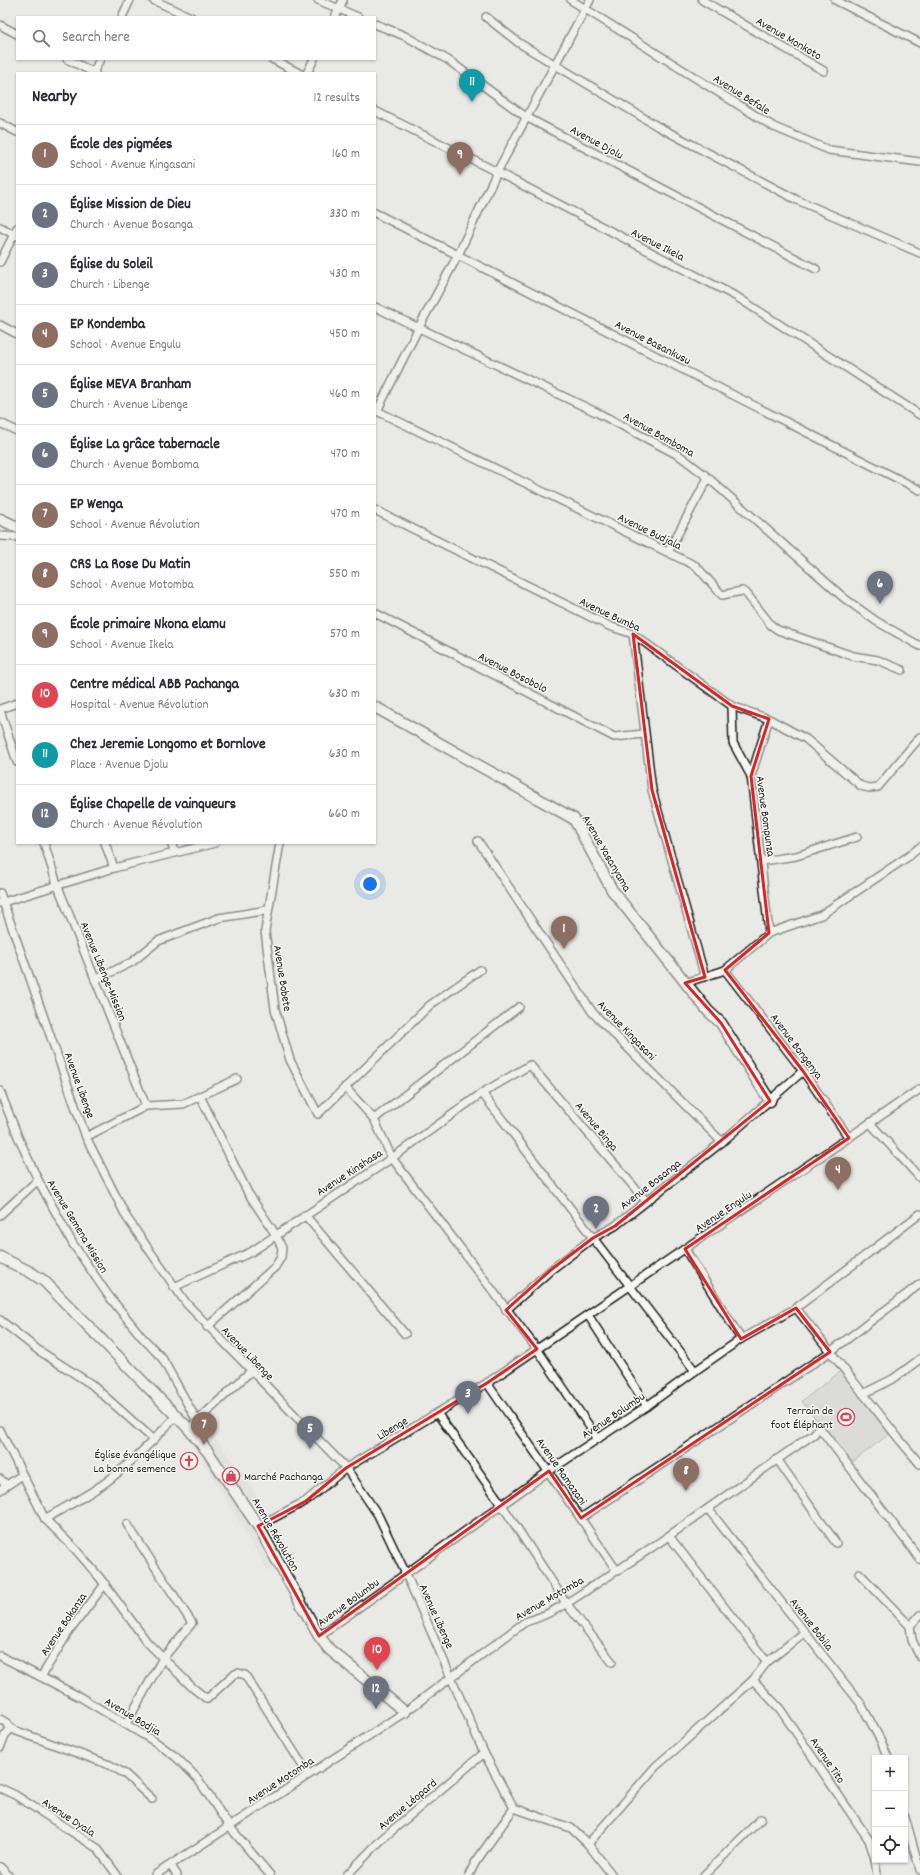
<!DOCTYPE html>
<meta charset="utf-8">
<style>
:root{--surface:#fff;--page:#f2f2f3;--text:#2b2b33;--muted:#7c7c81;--line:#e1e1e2;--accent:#d1495b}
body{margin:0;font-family:Dekko,sans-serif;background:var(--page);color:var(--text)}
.controls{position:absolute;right:12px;bottom:12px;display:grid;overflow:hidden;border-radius:0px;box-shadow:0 1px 3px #0004}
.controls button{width:36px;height:36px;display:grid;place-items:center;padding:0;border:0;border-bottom:1px solid var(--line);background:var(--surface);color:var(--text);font:20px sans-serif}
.you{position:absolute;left:370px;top:884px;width:14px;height:14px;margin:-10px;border:3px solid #fff;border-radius:50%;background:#1a73e8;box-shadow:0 0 0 6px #1a73e833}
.badge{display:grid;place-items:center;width:26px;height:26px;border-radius:50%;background:var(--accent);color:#fff;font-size:13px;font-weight:700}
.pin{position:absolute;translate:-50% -33px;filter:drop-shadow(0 1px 2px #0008)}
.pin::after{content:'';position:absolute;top:21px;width:14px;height:12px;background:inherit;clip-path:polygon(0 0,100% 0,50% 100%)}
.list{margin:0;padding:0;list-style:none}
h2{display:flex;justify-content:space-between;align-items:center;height:52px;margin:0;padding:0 16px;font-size:17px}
h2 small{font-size:13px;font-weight:400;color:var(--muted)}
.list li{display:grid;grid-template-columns:26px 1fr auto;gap:12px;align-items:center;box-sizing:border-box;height:60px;padding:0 16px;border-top:1px solid var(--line)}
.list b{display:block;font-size:15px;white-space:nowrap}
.list p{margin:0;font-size:13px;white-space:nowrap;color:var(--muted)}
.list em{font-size:13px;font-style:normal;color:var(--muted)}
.icon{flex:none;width:22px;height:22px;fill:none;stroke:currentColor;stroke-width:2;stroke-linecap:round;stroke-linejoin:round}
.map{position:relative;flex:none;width:920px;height:1875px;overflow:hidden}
.search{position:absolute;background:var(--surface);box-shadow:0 1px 3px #0004;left:16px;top:16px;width:360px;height:44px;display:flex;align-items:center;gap:10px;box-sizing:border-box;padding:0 14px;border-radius:0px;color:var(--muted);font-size:15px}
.panel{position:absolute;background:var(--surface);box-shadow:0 1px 3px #0004;left:16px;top:72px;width:360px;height:772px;border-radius:0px}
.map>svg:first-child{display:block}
.built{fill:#dadad6}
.green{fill:#cbcbc7;stroke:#747472}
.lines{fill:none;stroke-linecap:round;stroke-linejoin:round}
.street-casing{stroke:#1c1c1c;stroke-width:10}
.secondary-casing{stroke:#1c1c1c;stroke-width:13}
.street{stroke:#f6f6f2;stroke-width:7}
.secondary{stroke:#f6f6f2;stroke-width:10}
.marked{fill:none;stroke:#d62828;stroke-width:3;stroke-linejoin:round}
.labels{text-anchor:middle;stroke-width:3;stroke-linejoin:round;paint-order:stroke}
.street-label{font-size:12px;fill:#1c1c1c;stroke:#f6f6f2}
.poi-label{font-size:12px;fill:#1c1c1c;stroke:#f6f6f2;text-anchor:end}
</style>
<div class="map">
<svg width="920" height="1875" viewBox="0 0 920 1875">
<rect width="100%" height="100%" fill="#e9e9e5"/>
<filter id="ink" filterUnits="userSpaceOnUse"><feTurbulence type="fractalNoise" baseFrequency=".025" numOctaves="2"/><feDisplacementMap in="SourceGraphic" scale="8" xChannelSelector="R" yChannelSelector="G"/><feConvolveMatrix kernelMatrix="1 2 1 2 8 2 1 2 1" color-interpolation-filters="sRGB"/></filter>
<g filter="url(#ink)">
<polygon class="built" points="194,1412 247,1478 290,1560 268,1571 204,1463 203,1455 182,1424"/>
<polygon class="green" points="841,1371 889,1434 850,1464 802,1401"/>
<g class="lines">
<defs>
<g id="street">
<polyline points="153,0 191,17"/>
<polyline points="318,0 358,17"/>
<polyline points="571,0 774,127 829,150 920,162"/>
<polyline points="702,0 824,71"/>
<polyline points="835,0 920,43"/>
<polyline points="122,17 130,0"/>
<polyline points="335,17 343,0"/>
<polyline points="486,17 519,43 657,126 797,200 920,253"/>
<polyline points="375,24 405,36 448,60 526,117 816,269"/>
<polyline points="0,25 17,34"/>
<polyline points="67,59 95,73"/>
<polyline points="272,59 299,73"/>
<polyline points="93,73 100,59"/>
<polyline points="307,73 314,59"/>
<polyline points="375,111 497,172 737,297 920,415"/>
<polyline points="0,123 17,132"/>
<polyline points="375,213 920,490"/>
<polyline points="0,227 17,236"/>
<polyline points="0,262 17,228"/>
<polyline points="375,307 598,413 680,456 705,475 844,598 876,621 920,646"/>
<polyline points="0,325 17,334"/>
<polyline points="375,410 696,566 722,595 742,591 746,593 771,625 778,630 853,656 878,660 902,670"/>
<polyline points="377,411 419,327 458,255 497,172 590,0"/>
<polyline points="0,423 17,431"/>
<polyline points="375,510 609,626 633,634 732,706 769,719 806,739 861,786 869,788 878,787 920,737"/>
<polyline points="0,536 17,537"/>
<polyline points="668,552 708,478"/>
<polyline points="375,613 614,737 644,734"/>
<polyline points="633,634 652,790 705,977"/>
<polyline points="732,706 733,743 751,776 769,933"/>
<polyline points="0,709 17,703"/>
<polyline points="0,710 17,762"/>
<polyline points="751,776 769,719"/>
<polyline points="478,841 593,1013 722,1142"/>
<polyline points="44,843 57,884 146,1106"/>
<polyline points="105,843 114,868"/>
<polyline points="171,843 175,853"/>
<polyline points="280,843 265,931 275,1009 290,1060 318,1114 430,1005 480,970"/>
<polyline points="762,861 796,856 857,837"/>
<polyline points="0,893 86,1137 127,1218 186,1303 346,1468 378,1515 406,1574 484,1753 514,1808"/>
<polyline points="0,903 114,868 215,843"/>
<polyline points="725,970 803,1071 849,1138"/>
<polyline points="95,980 132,962 158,941 219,918 268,910"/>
<polyline points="685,983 725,970 769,933 821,915 909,856 920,847"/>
<polyline points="519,1007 374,1119 392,1158 537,1349 598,1439"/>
<polyline points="345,1087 374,1119"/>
<polyline points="0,1091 19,1139 38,1180 73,1244 108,1295 141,1336 162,1358 197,1421"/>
<polyline points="482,1093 695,1371"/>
<polyline points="200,1096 248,1193 276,1235 282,1248 281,1257 275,1267 207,1327"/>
<polyline points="870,1123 920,1178"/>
<polyline points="86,1137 146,1106 183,1104 237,1079"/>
<polyline points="0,1215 38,1180"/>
<polyline points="305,1215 405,1334"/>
<polyline points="685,1249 741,1339"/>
<polyline points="174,1287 251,1252 392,1158 482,1093 530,1065 646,1201"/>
<polyline points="796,1308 899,1439 920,1464"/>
<polyline points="506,1310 552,1269 593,1238 615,1226 722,1142 803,1071"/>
<polyline points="588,1315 647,1406"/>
<polyline points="0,1320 38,1350 91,1384 154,1440"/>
<polyline points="487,1383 617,1571"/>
<polyline points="863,1394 893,1379 920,1359"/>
<polyline points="437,1413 502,1505 566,1603 612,1662"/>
<polyline points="194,1424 251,1371"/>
<polyline points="0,1430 45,1519 76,1550 100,1578 147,1642 193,1688 207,1699 233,1675 238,1673 245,1675 308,1774"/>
<polyline points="777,1459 836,1543"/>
<polyline points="0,1479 7,1485"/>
<polyline points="0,1490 22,1475"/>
<polyline points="709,1510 861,1704 881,1741 888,1758"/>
<polyline points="581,1518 830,1352 920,1284"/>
<path d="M45,1519C67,1506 89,1495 109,1480C133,1461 155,1439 176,1416"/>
<polyline points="258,1526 306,1501 346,1468 487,1383 920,1089"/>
<polyline points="669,1536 767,1662"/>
<polyline points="859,1573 910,1626 912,1640 920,1657"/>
<polyline points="910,1626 920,1615"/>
<polyline points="319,1636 549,1471 647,1406 695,1371 741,1339 796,1308 920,1214"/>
<polyline points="0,1656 80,1697 157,1743 176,1757 198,1779 229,1826 270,1875"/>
<polyline points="41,1677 68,1633 105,1584"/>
<polyline points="753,1680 780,1709 869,1840 875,1859"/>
<polyline points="0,1719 7,1723 11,1729"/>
<polyline points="126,1724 163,1658 192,1623 127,1524"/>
<polyline points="11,1729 110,1765 125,1774 152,1799"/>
<polyline points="0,1748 5,1735 11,1729"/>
<polyline points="0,1788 15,1795 97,1848 117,1875"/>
<polyline points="514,1808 571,1828 588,1844 612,1875"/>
<polyline points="905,1817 920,1870"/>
<polyline points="588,1844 656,1766 677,1748 753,1680 767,1662 805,1632"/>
<polyline points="875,1860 877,1875"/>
<polyline points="171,1866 177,1875"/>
<polyline points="0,1867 8,1875"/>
<path d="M155,1875L405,1712L525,1622C552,1615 576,1597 599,1582C673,1536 742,1483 814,1434L819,1427L920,1559"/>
<polyline points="347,1875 382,1839 484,1753"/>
<polyline points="469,1875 475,1863 514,1808"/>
<polyline points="704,1875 761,1819"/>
</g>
<g id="secondary">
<polyline points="0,519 17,527"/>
<polyline points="375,707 574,819 612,890 708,1011 721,1023 770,1101"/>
<polyline points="0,1257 30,1272 44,1281 189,1429 208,1452 258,1526 319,1636 329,1649 405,1712"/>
</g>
</defs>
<use href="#street" class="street-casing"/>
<use href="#secondary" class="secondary-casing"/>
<use href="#street" class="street"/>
<use href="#secondary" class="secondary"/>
</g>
</g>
<path d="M0 0H920V1875H0ZM633,634L732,706L769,719L751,776L769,933L725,970L803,1071L849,1138L685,1249L741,1339L796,1308L830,1352L581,1518L549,1471L319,1636L258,1526L306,1501L346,1468L487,1383L537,1349L506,1310L552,1269L593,1238L615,1226L770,1101L721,1023L685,983L705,977L652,790Z" fill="#e9e9e5" fill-opacity=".55" fill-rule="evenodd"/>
<path class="marked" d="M633,634L732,706L769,719L751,776L769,933L725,970L803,1071L849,1138L685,1249L741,1339L796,1308L830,1352L581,1518L549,1471L319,1636L258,1526L306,1501L346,1468L487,1383L537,1349L506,1310L552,1269L593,1238L615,1226L770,1101L721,1023L685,983L705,977L652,790Z"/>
<defs>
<symbol id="stadium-ring" viewBox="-11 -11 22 22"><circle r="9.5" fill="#f6f6f2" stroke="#d1495b" stroke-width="1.5"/><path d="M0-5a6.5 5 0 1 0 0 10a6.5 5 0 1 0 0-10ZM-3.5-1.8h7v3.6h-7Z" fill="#d1495b"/></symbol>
<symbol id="church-ring" viewBox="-11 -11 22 22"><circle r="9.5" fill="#f6f6f2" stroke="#d1495b" stroke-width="1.5"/><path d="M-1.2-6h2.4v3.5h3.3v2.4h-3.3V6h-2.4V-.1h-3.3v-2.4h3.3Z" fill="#d1495b"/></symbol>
<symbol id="shop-ring" viewBox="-11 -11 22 22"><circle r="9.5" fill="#f6f6f2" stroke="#d1495b" stroke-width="1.5"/><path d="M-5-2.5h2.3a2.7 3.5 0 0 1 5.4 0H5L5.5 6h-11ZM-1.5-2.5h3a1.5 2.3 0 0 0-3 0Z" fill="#d1495b"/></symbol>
</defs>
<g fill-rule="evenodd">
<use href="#stadium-ring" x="836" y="1407" width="20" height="20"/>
<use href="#church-ring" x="179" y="1451" width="20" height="20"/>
<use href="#shop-ring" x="221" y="1466" width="20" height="20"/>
</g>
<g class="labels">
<g class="street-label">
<text transform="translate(789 38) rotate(30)" y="4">Avenue Monkoto</text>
<text transform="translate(742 94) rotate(32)" y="4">Avenue Befale</text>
<text transform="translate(597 142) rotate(28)" y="4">Avenue Djolu</text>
<text transform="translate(658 244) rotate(27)" y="4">Avenue Ikela</text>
<text transform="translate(653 342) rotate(27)" y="4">Avenue Basankusu</text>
<text transform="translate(659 434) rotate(29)" y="4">Avenue Bomboma</text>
<text transform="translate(650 531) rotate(26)" y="4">Avenue Budjala</text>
<text transform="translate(610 614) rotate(25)" y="4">Avenue Bumba</text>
<text transform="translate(513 672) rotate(27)" y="4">Avenue Bosobolo</text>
<text transform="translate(766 816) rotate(82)" y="4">Avenue Bompunza</text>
<text transform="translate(607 853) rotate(60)" y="4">Avenue Yasanyama</text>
<text transform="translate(104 971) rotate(68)" y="4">Avenue Libenge-Mission</text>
<text transform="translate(283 978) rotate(81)" y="4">Avenue Bobete</text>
<text transform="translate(627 1030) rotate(46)" y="4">Avenue Kingasani</text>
<text transform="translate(797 1046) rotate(53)" y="4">Avenue Bongenya</text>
<text transform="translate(80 1085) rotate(70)" y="4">Avenue Libenge</text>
<text transform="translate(597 1126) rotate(50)" y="4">Avenue Binga</text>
<text transform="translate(349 1172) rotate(-33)" y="4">Avenue Kinshasa</text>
<text transform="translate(650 1184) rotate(-38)" y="4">Avenue Bosanga</text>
<text transform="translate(723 1211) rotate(-34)" y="4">Avenue Engulu</text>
<text transform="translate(78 1226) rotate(59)" y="4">Avenue Gemena Mission</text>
<text transform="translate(248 1353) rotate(46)" y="4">Avenue Libenge</text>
<text transform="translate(613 1415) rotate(-34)" y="4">Avenue Bolumbu</text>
<text transform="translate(392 1428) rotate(-31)" y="4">Libenge</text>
<text transform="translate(562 1471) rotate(55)" y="4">Avenue Ramazani</text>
<text transform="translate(276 1534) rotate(60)" y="4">Avenue Révolution</text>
<text transform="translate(549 1598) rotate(-30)" y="4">Avenue Motomba</text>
<text transform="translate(348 1602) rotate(-36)" y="4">Avenue Bolumbu</text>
<text transform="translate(437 1616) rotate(66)" y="4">Avenue Libenge</text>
<text transform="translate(63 1624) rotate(-56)" y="4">Avenue Bokanza</text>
<text transform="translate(812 1624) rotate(52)" y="4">Avenue Bobila</text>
<text transform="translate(133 1716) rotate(31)" y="4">Avenue Bodjia</text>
<text transform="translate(828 1760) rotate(56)" y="4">Avenue Tito</text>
<text transform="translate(280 1780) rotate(-33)" y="4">Avenue Motomba</text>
<text transform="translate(407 1804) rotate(-40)" y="4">Avenue Léopard</text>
<text transform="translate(69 1817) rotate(33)" y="4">Avenue Dyala</text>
</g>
<g class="poi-label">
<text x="833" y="1414">Terrain de<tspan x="833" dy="14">foot Éléphant</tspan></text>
<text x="176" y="1458">Église évangélique<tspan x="176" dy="14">La bonne semence</tspan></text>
<text x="244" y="1480" text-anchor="start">Marché Pachanga</text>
</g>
</g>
</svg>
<div class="controls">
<button>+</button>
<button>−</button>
<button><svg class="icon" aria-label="locate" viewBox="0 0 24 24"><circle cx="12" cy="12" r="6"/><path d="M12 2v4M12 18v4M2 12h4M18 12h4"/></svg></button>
</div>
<div class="you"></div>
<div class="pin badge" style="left:564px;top:949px;background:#8d6e63">1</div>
<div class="pin badge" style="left:596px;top:1229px;background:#6b7280">2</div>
<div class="pin badge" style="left:468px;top:1414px;background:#6b7280">3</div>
<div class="pin badge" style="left:838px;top:1190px;background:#8d6e63">4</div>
<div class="pin badge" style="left:310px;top:1449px;background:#6b7280">5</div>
<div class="pin badge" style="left:880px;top:604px;background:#6b7280">6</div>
<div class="pin badge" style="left:204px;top:1445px;background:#8d6e63">7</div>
<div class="pin badge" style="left:686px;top:1491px;background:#8d6e63">8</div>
<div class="pin badge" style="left:460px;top:175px;background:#8d6e63">9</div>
<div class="pin badge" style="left:377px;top:1670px;background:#e0444e">10</div>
<div class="pin badge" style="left:472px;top:102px;background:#0f9aa8">11</div>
<div class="pin badge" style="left:376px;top:1709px;background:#6b7280">12</div>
<div class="search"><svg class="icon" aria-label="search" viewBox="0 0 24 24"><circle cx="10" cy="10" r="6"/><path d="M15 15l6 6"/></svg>Search here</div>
<section class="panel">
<h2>Nearby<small>12 results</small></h2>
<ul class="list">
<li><span class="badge" style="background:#8d6e63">1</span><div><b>École des pigmées</b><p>School · Avenue Kingasani</p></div><em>160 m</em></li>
<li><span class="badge" style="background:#6b7280">2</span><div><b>Église Mission de Dieu</b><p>Church · Avenue Bosanga</p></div><em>330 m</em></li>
<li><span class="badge" style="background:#6b7280">3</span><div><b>Église du Soleil</b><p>Church · Libenge</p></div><em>430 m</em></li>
<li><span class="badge" style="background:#8d6e63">4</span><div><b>EP Kondemba</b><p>School · Avenue Engulu</p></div><em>450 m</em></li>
<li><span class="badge" style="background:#6b7280">5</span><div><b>Église MEVA Branham</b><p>Church · Avenue Libenge</p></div><em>460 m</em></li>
<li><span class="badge" style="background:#6b7280">6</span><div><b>Église La grâce tabernacle</b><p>Church · Avenue Bomboma</p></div><em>470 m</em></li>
<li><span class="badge" style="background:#8d6e63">7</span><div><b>EP Wenga</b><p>School · Avenue Révolution</p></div><em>470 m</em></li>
<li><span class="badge" style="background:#8d6e63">8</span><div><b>CRS La Rose Du Matin</b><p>School · Avenue Motomba</p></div><em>550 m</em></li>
<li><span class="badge" style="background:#8d6e63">9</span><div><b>École primaire Nkona elamu</b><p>School · Avenue Ikela</p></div><em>570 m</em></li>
<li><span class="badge" style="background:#e0444e">10</span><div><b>Centre médical ABB Pachanga</b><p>Hospital · Avenue Révolution</p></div><em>630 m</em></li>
<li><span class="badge" style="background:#0f9aa8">11</span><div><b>Chez Jeremie Longomo et Bornlove</b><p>Place · Avenue Djolu</p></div><em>630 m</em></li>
<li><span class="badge" style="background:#6b7280">12</span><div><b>Église Chapelle de vainqueurs</b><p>Church · Avenue Révolution</p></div><em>660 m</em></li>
</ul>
</section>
</div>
